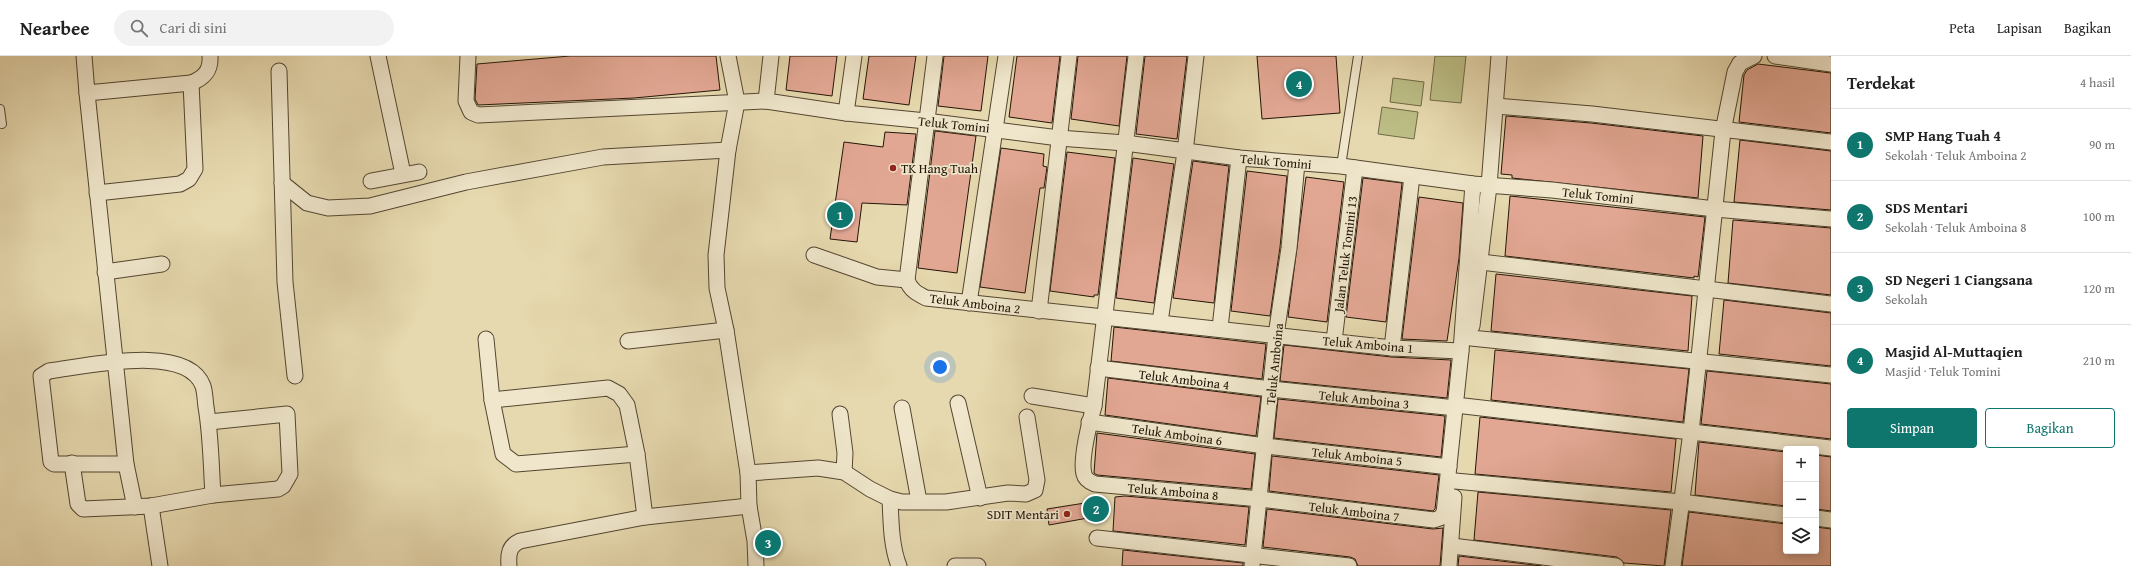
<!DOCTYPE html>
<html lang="id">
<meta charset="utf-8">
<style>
:root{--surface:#fff;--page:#f2f2f2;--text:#222;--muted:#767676;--line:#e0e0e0;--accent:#0f766e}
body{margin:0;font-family:"Gentium Book Plus",serif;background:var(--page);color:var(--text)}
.controls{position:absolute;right:12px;bottom:12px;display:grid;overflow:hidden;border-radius:4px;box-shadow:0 2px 10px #0003}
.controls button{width:36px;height:36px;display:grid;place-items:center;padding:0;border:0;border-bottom:1px solid var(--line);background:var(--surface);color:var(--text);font:20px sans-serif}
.you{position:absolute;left:940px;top:311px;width:14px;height:14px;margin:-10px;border:3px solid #fff;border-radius:50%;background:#1a73e8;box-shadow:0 0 0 6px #1a73e833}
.badge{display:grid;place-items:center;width:26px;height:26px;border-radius:50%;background:var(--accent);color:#fff;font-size:13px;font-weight:700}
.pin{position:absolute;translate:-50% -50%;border:2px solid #fff;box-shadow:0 1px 4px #0006}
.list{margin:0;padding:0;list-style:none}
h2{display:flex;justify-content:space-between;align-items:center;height:52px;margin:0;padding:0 16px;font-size:17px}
h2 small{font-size:13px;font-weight:400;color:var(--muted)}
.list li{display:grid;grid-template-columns:26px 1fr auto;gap:12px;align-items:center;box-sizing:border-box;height:72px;padding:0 16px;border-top:1px solid var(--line)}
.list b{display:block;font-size:15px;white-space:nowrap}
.list p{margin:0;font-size:13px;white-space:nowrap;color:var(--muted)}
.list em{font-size:13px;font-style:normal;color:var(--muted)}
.actions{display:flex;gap:8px;padding:12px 16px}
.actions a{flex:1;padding:9px 0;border:1px solid var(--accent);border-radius:4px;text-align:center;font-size:14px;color:var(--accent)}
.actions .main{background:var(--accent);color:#fff}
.icon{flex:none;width:22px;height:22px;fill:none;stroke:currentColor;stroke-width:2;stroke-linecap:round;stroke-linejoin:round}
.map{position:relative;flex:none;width:1831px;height:510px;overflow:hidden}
header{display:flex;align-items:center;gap:24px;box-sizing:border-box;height:56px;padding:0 20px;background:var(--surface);border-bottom:1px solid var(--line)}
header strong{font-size:19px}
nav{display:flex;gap:22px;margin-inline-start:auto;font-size:14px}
.search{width:280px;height:36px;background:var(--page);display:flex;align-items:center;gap:10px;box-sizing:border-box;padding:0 14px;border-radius:22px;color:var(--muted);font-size:15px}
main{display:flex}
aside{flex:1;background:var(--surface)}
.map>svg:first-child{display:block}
.park{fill:#bcbe86;stroke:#6f6a46}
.building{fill:#e2a793;stroke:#221507}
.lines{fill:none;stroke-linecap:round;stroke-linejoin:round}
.lane-casing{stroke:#534631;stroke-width:10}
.street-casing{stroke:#534631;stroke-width:17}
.lane{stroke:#efe6cb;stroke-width:8}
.street{stroke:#efe6cb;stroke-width:15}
.poi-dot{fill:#8f2418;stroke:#efe6cb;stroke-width:1.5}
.labels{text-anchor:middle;stroke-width:3.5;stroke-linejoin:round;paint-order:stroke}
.street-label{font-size:13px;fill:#221507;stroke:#efe6cb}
.poi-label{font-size:13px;fill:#221507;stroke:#efe6cb;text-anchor:start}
</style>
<header>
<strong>Nearbee</strong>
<div class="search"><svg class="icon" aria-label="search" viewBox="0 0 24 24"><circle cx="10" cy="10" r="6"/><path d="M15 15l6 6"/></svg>Cari di sini</div>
<nav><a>Peta</a><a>Lapisan</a><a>Bagikan</a></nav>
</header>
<main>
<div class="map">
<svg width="1831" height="510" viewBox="0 0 1831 510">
<rect width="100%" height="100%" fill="#e7d9af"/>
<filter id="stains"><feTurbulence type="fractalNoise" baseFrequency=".005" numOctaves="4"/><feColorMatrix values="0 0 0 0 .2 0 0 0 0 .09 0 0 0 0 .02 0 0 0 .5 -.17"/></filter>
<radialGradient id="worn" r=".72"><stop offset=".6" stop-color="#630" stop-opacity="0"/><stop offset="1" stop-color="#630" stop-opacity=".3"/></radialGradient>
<g class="park">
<polygon points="1435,0 1466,0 1461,47 1430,44"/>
<polygon points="1393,22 1424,26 1421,50 1390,46"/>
<polygon points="1382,51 1418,56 1414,83 1378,78"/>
</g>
<g class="building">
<polygon points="570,0 716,0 720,34 634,42 478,49 475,43 477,8"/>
<polygon points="790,0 837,0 832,40 786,34"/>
<polygon points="869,0 916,0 909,49 863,43"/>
<polygon points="944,0 988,0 981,55 938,50"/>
<polygon points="1017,0 1060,0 1052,67 1009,61"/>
<polygon points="1078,0 1127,0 1119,70 1071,63"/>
<polygon points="1145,0 1187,0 1177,83 1136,78"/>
<polygon points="1257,0 1336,0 1340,57 1262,63"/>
<polygon points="1758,8 1831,17 1831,77 1739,66 1744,19 1747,14"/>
<polygon points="1506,60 1591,67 1703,80 1698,142 1512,122 1512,119 1501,118"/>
<polygon points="935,75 976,80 957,217 918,212"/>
<polygon points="885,76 916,78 907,149 862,147 857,186 830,183 844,86 883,91"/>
<polygon points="1740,84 1831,95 1831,154 1734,146"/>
<polygon points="1001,92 1044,98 1043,110 1047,111 1044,132 1040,132 1025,237 980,231"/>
<polygon points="1067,96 1115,102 1098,239 1094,239 1094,241 1050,235"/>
<polygon points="1133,102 1174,108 1154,247 1116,242"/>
<polygon points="1193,105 1229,110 1214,247 1173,242"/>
<polygon points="1247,115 1287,120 1280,191 1270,260 1231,255"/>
<polygon points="1306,121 1344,126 1327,266 1288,261"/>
<polygon points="1363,122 1402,127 1386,266 1346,261"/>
<polygon points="1510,140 1705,161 1698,221 1694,220 1694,222 1505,200"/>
<polygon points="1419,141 1463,147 1459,202 1447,285 1402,283"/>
<polygon points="1733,164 1831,172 1831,239 1728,227"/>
<polygon points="1496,218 1692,240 1688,295 1491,275"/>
<polygon points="1724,244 1831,257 1831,310 1719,298"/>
<polygon points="1114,271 1266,288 1262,323 1111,305"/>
<polygon points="1284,289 1391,301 1451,304 1447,342 1280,325"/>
<polygon points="1495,294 1689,313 1683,366 1491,344"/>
<polygon points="1707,315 1831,328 1831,383 1701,368"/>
<polygon points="1108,322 1261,341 1256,380 1105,359"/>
<polygon points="1278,343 1445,360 1441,401 1274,382"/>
<polygon points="1480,361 1676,383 1671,436 1475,418"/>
<polygon points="1097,377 1255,398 1251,433 1097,419 1094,417"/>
<polygon points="1699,386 1786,396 1786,450 1695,439"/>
<polygon points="1816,399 1831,401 1831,455 1816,453"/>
<polygon points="1272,400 1439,419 1435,453 1433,455 1269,435"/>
<polygon points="1478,436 1671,454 1664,510 1624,507 1617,501 1474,484"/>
<polygon points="1125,440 1249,451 1245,489 1113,475 1115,441"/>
<polygon points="1085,447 1088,462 1049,469 1047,453"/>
<polygon points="1267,453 1433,473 1443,472 1440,510 1358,510 1355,503 1350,501 1263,491"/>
<polygon points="1689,456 1786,468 1786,495 1816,495 1816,471 1831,473 1831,510 1682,510"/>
<polygon points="1123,494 1243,507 1243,510 1122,510"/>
<polygon points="1459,500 1542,510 1458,510"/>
</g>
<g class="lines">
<defs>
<g id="lane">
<polyline points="0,53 2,68"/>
<polyline points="1341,110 1358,0"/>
</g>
<g id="street">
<path d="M84,0L87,37L191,27C204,22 211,15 210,0"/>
<polyline points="378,0 403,118"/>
<polyline points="468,0 466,45 471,56 478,59 766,45"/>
<polyline points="728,0 737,46 728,94 716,199 717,232 726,274 748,417 749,450 755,485 756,510"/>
<polyline points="771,0 766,45 846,57 926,65 1059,82 1125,87 1239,102 1341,110 1473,128 1552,134 1715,153 1831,163"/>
<path d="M935,0L907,224C910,234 918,238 926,242L1392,292L1461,295"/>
<path d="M1136,0L1094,350C1090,364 1080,404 1084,418C1085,423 1090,426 1095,428L1260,443L1434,464L1440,462L1444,457L1461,295L1473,128"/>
<polyline points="1775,0 1831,8"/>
<polyline points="279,15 285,226 295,320"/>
<polyline points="87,37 126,408 135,451"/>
<polyline points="1496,50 1592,58 1831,86"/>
<polyline points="846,57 854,0"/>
<polyline points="371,125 419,116"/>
<polyline points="282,127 307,147 328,152 370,150 466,126 603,101 728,94"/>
<polyline points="97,137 180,128 189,123 195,113 191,27"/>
<polyline points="814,199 877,221 907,224"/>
<polyline points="1481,206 1831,248"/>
<polyline points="105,216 162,208"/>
<polyline points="969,247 1006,0"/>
<polyline points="1039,255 1069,0"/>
<polyline points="1160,266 1185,96 1196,0"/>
<polyline points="1472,270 1489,130 1499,0"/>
<polyline points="1220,272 1239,102"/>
<polyline points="1471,282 1831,319"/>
<polyline points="486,283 492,344 503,398 516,408 637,398"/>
<polyline points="628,285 726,274"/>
<polyline points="1334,285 1355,112"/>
<polyline points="1392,292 1412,120"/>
<polyline points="1098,312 1271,333 1456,352"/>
<polyline points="1032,340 1094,350"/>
<polyline points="492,344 608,332 619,338 627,349 637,398 645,461"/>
<polyline points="958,347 980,442"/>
<polyline points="1464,350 1831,392"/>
<polyline points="902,352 919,445"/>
<polyline points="840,358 845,397 844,416"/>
<polyline points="1089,366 1265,390 1449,411"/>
<polyline points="72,407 78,448 83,453 151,450 213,439 278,433 283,430 290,418 287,358 209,366"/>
<path d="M126,408H54L51,406L41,320L49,315C84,311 187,286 203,330C205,336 205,344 206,351C211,380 211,409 213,439"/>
<polyline points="748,417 818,412 844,416 870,433 890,443 902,446 946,446 1008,437 1026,438 1035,434 1037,424 1027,361"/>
<polyline points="1455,425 1681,446 1786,459"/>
<path d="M890,443C891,465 891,490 899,510"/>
<polyline points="151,450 160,510"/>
<polyline points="1816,462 1831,464"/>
<polyline points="1097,482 1349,510"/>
<polyline points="1452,490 1616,510"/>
<path d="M509,510C508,498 509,490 520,485L645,461L749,450"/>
<polyline points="955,510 978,510"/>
<polyline points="1252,510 1276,279 1289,192 1297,107"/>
<polyline points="1449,510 1454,441"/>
<polyline points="1673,510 1691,376 1723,75 1735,16 1740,7 1754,0"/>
</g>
</defs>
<use href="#lane" class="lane-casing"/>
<use href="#street" class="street-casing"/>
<use href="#lane" class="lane"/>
<use href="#street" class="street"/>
</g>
<g class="poi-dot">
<circle cx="893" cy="112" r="4"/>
<circle cx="1067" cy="458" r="4"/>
</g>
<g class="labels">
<g class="street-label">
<text transform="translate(954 68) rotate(6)" y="5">Teluk Tomini</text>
<text transform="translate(1276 105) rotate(5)" y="5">Teluk Tomini</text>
<text transform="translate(1598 139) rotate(6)" y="5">Teluk Tomini</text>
<text transform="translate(1345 198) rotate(-83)" y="5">Jalan Teluk Tomini 13</text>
<text transform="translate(975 247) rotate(7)" y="5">Teluk Amboina 2</text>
<text transform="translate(1368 288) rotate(5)" y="5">Teluk Amboina 1</text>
<text transform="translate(1274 308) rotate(-84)" y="5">Teluk Amboina</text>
<text transform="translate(1184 323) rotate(7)" y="5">Teluk Amboina 4</text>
<text transform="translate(1364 343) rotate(6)" y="5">Teluk Amboina 3</text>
<text transform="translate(1177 378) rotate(8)" y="5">Teluk Amboina 6</text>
<text transform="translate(1357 400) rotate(6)" y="5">Teluk Amboina 5</text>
<text transform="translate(1173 435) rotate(5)" y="5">Teluk Amboina 8</text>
<text transform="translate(1354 455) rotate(7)" y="5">Teluk Amboina 7</text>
</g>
<g class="poi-label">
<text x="901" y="117">TK Hang Tuah</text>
<text x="1059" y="463" text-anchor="end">SDIT Mentari</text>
</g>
</g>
<rect width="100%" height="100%" filter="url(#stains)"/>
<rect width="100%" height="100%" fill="url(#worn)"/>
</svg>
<div class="controls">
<button>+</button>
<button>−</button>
<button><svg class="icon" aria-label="layers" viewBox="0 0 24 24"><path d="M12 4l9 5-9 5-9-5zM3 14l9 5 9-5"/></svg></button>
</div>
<div class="you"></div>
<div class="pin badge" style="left:840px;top:159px">1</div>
<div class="pin badge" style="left:1096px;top:453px">2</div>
<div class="pin badge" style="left:768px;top:487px">3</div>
<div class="pin badge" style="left:1299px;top:28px">4</div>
</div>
<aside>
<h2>Terdekat<small>4 hasil</small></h2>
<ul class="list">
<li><span class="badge">1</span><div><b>SMP Hang Tuah 4</b><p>Sekolah · Teluk Amboina 2</p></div><em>90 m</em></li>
<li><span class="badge">2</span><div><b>SDS Mentari</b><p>Sekolah · Teluk Amboina 8</p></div><em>100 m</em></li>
<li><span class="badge">3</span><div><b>SD Negeri 1 Ciangsana</b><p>Sekolah</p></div><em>120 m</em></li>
<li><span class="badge">4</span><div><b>Masjid Al-Muttaqien</b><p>Masjid · Teluk Tomini</p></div><em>210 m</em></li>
</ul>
<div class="actions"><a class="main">Simpan</a><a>Bagikan</a></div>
</aside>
</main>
